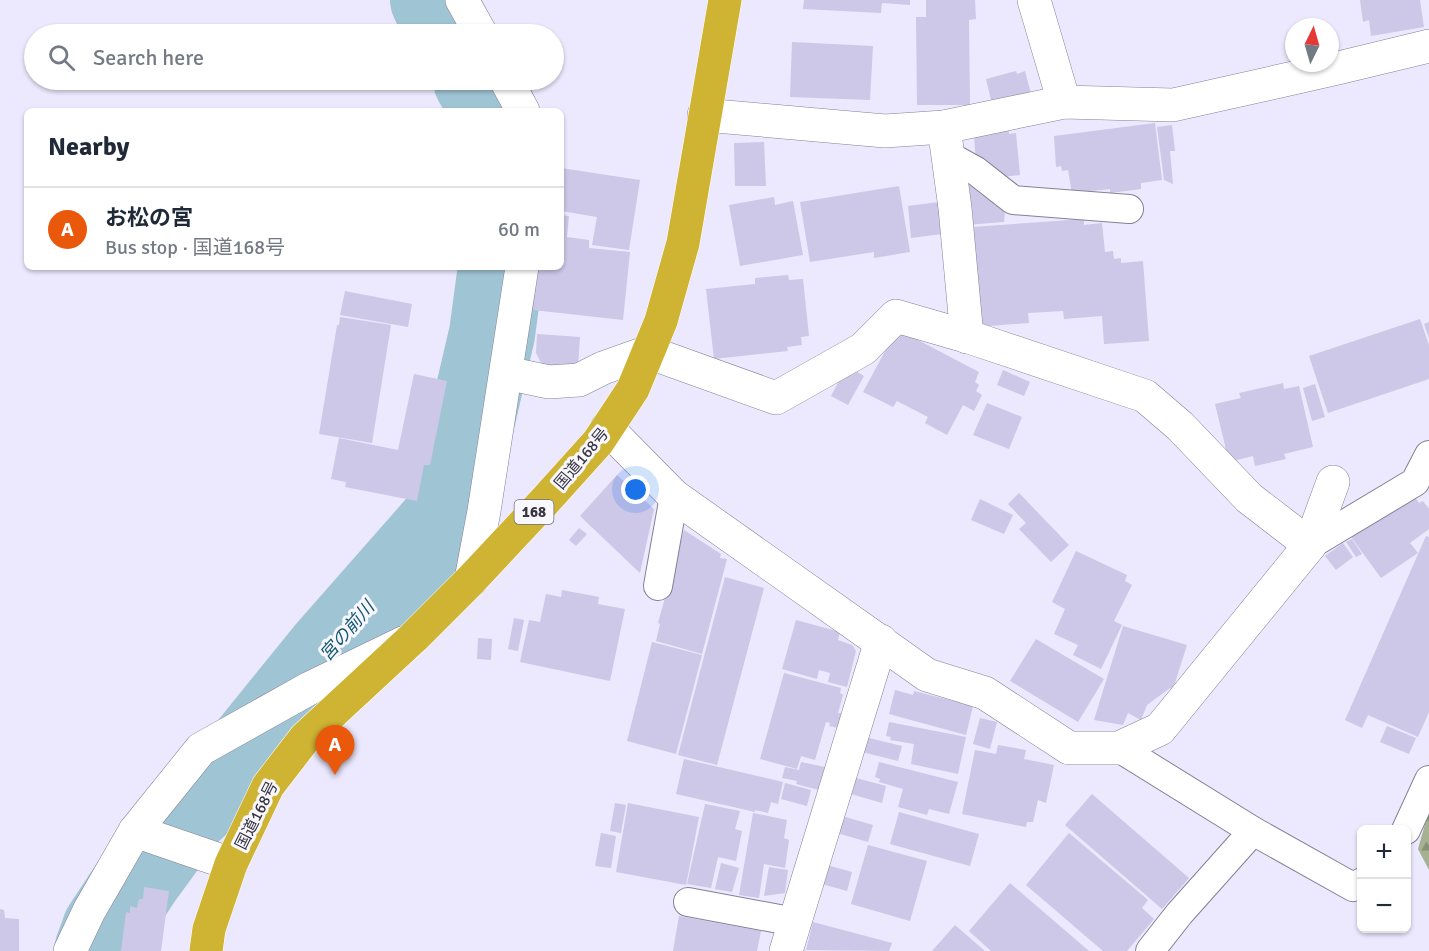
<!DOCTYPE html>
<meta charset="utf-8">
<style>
:root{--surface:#fff;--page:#f2f2f3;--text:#1f2937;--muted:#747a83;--line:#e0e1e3;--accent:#ea580c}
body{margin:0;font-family:Signika,"Noto Sans JP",sans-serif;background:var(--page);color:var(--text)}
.controls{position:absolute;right:18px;bottom:18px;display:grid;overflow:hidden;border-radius:9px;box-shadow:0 2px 4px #0004}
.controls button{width:54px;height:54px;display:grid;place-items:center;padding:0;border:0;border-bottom:2px solid var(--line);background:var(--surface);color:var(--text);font:30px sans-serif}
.compass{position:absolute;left:1285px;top:18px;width:54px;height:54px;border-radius:50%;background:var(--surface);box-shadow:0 2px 4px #0004;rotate:5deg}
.you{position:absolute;left:636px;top:490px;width:21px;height:21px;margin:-15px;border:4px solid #fff;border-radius:50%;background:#1a73e8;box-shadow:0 0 0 9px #1a73e833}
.badge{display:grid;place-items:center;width:39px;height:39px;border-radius:50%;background:var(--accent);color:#fff;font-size:20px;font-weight:700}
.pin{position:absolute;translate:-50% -50px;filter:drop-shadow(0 2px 3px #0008)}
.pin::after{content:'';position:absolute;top:32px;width:21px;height:18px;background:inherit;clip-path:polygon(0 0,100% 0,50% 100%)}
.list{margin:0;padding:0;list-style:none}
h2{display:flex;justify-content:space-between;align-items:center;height:78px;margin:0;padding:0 24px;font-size:26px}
h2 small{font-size:20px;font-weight:400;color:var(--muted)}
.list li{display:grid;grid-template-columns:39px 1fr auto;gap:18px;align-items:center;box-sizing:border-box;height:84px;padding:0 24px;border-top:2px solid var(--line)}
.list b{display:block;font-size:22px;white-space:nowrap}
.list p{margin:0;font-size:20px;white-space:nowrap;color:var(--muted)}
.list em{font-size:20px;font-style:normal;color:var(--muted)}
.icon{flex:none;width:33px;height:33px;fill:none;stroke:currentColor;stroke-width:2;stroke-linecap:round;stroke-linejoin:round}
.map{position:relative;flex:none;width:1429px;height:951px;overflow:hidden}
.search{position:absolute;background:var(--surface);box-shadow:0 2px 4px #0004;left:24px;top:24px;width:540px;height:66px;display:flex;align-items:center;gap:15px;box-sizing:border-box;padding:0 21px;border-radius:33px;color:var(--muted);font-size:22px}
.panel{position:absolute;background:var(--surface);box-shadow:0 2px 4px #0004;left:24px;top:108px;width:540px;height:162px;border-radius:9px}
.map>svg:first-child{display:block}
.forest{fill:url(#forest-firs)}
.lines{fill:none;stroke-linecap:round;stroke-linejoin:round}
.river{stroke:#9fc4d4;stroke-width:86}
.building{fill:#cdc7e8}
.lane-casing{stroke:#848097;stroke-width:30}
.street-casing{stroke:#848097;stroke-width:34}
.highway-casing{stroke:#fff;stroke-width:34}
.lane{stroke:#fff;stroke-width:28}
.street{stroke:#fff;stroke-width:33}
.highway{stroke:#cfb332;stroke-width:33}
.labels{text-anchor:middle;stroke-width:6;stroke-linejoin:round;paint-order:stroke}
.shield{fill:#f8f7fd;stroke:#716f79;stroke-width:1.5}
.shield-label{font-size:15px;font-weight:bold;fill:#373540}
.street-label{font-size:16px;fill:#373540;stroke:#f8f7fd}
.water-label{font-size:18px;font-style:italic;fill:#125870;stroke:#f8f7fd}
</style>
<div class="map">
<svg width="1429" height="951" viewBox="0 0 1429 951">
<defs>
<pattern id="forest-firs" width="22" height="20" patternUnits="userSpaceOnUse" patternTransform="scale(1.5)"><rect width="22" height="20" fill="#a6b191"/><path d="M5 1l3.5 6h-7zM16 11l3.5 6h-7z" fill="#889178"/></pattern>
</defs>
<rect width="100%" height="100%" fill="#ece8fd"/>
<polygon class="forest" points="1429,810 1429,870 1418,849"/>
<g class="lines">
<g class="river">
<polyline points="433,0 451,34"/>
<polyline points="476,80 494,111"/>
<polyline points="97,951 105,929 140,876 187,812 229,775 327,654 450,514 492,334 501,267"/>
</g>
</g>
<g class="building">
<polygon points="804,0 910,0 910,5 882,3 881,13 803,9"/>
<polygon points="926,0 975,0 976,19 969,20 970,105 917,105 916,17 926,17"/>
<polygon points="1360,0 1420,0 1424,27 1371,36 1369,20 1363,22"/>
<polygon points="792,42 873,46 870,100 790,97"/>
<polygon points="1016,71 1017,74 1025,71 1031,94 992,104 986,79"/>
<polygon points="1155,123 1162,180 1141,183 1141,189 1110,193 1110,189 1072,193 1068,170 1062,171 1061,166 1056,167 1054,136"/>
<polygon points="1172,125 1175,151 1170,151 1173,184 1164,180 1157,127"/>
<polygon points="1009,128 1009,134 1016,133 1020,175 991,178 976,162 974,137"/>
<polygon points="764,142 766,186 735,186 734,143"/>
<polygon points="561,168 640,180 629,250 592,245 597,217 561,211"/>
<polygon points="962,179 1006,202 1004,222 966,225"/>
<polygon points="899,186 910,252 874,258 874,252 810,262 800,202"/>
<polygon points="774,197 775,205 793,201 803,255 740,266 729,205"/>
<polygon points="939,202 942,234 911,238 908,206"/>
<polygon points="561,215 569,216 567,237 589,240 589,248 630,252 623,320 533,310 538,267 561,267"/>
<polygon points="1084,219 1084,225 1102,223 1105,252 1113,251 1114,259 1121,258 1121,263 1143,261 1149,341 1104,344 1102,316 1064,319 1063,311 1028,313 1029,323 976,327 972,227"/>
<polygon points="788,275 789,280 803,279 809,336 801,337 802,345 787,347 788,351 714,359 706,289 755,284 755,278"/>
<polygon points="345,291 412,304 408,327 340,315"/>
<polygon points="340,317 391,325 372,443 319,434 337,325 339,325"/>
<polygon points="1420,319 1429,345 1429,379 1328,413 1309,356"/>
<polygon points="1429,322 1429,338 1424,324"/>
<polygon points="897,329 979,372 975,382 979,385 976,391 982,395 974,411 963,405 947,435 925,423 928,417 897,401 893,407 863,392"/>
<polygon points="537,334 580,337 578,367 542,365 536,353"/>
<polygon points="847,366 864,376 848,405 831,396"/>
<polygon points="1003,370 1030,382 1024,396 997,385"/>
<polygon points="414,374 447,381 430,465 424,465 417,501 345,487 346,482 331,479 339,438 398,450"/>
<polygon points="1283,383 1284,389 1299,386 1313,447 1284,454 1286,459 1255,466 1253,456 1229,462 1215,404 1241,398 1239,393"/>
<polygon points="1315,384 1325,417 1312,421 1303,388"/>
<polygon points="987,403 1022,417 1009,449 973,435"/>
<polygon points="617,475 654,509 640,573 580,516"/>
<polygon points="1019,493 1069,545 1051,562 1019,529 1026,523 1008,504"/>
<polygon points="1415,497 1419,503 1423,501 1429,509 1429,529 1410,543 1418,553 1381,578 1349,534"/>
<polygon points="980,499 1013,515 1004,534 971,520"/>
<polygon points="579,528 587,534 576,546 569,540"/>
<polygon points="684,530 721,554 720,558 727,559 702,654 656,641 660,624 658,623"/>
<polygon points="1426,536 1429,537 1429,712 1418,737 1368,715 1362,728 1345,720"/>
<polygon points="1352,539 1362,554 1356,557 1346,542"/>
<polygon points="1343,543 1353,557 1336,570 1325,556"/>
<polygon points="1076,551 1127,575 1125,581 1132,585 1114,621 1122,625 1101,669 1073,655 1078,645 1054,634 1065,609 1052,602"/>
<polygon points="725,577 764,588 717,765 678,755"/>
<polygon points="562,590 599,597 598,604 625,609 610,681 520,662 529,620 540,622 546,594 561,597"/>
<polygon points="514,618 524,620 518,651 508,649"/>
<polygon points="796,620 840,632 838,640 852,645 856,651 847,687 828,682 830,673 819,670 817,679 782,669"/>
<polygon points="1123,626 1187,645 1173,689 1170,688 1147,705 1141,720 1128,713 1123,725 1094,720"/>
<polygon points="478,638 492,639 491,660 477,659"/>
<polygon points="1036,639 1104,679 1078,722 1010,681"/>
<polygon points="652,642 702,655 676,754 627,741"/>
<polygon points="784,673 841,688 840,693 843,695 838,713 842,713 838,728 829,726 830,723 826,722 815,760 801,756 797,769 760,759"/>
<polygon points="895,690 913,695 914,691 973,706 966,735 889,714"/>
<polygon points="980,718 997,722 990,749 973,744"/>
<polygon points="889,722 966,737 958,774 911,764 914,744 890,740 891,737 886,736"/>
<polygon points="1387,726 1416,738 1409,754 1380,742"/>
<polygon points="865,737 902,746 898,761 862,752"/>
<polygon points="998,745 1026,750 1024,759 1054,765 1046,803 1038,800 1033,822 1027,822 1026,827 962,814 975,750 996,754"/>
<polygon points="684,759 783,782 778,804 771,802 768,813 755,810 755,812 676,794"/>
<polygon points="801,762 825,767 819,790 796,784 797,781 782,778 785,767 799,770"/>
<polygon points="879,762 958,782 949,814 929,809 927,815 898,807 903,789 879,782 880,779 875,777"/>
<polygon points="856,778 886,786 882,803 851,794"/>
<polygon points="785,783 811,790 807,806 781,799"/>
<polygon points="1092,794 1189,878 1162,909 1065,825"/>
<polygon points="615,803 626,805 621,833 610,831"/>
<polygon points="628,803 699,817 686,885 616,872"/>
<polygon points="705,804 740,811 735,829 742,831 736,861 718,857 711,888 687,884"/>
<polygon points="899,812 979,834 970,866 890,844"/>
<polygon points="753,813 787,820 784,838 789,840 785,868 764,864 759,898 739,895"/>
<polygon points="842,816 873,825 868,842 837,833"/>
<polygon points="601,833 616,836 611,868 595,866"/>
<polygon points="1069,833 1148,900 1142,908 1154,919 1127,951 1103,951 1026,885"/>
<polygon points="868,845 927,861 910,921 851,904"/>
<polygon points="721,863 739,868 732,892 715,889"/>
<polygon points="827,865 852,872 847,891 822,884"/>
<polygon points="769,867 788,870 785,893 764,896"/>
<polygon points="1010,883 1089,951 991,951 969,931"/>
<polygon points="144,887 169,891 161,951 121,951 126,912 130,913 130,906 137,908 139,899 143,899"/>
<polygon points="0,909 4,910 5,918 19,919 19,951 0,951"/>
<polygon points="679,916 761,931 757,951 673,951"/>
<polygon points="813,922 892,943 889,951 806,950"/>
<polygon points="955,925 985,951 932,951"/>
</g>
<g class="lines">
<defs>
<g id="lane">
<polyline points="947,155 976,171 1013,200 1129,209"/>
<polyline points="1310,545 1415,482 1429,455"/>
<polyline points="658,586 674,496"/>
<polyline points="1119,748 1253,831 1353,887 1362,882"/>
<polyline points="1406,830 1429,780"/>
<polyline points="688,902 795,922"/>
<polyline points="1150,951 1179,914 1253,831"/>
</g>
<g id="street">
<polyline points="462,0 481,34"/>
<polyline points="1034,0 1064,102"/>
<polyline points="506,80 523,111"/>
<polyline points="704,115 885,131 944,127 1064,102 1173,105 1338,68 1429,46"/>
<polyline points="944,127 955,208 967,337"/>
<polyline points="506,373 549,382 579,380 603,368 648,352 776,398 863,349 896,316 972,338 1145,396 1180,426 1249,498 1310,545"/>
<polyline points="607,428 674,496 927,675 985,693 1069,748 1119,748 1160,729 1310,545 1333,482"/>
<polyline points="471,580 484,511 522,267"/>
<polyline points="135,831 231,864"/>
<polyline points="70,951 89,911 135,831 201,749 310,688 403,643"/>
<polyline points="786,951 881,641"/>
</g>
<polyline id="highway" points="206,951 209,929 231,864 268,786 305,738 413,638 471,580 544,502 598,442 633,389 661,321 683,243 725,0"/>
</defs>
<use href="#lane" class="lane-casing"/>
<use href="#street" class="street-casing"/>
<use href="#highway" class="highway-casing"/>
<use href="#lane" class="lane"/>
<use href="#street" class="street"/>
<use href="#highway" class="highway"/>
</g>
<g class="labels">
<rect class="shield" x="514.5" y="500" width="39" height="24" rx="4.5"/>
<g class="shield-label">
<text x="534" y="517">168</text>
</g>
<g class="street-label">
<text transform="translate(581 458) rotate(-50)" y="6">国道168号</text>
<text transform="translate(256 815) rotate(-63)" y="6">国道168号</text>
</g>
<g class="water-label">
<text transform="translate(347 631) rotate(-49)" y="6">宮の前川</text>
</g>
</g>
</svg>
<div class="controls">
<button>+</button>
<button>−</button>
</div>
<svg class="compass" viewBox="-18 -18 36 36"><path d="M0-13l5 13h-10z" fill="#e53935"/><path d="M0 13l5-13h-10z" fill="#747a83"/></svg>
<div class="you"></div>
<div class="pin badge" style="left:335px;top:775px">A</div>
<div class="search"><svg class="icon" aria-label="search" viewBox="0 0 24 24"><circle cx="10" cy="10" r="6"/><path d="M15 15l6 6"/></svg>Search here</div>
<section class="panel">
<h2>Nearby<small></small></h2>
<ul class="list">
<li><span class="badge">A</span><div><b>お松の宮</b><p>Bus stop · 国道168号</p></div><em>60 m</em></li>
</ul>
</section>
</div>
